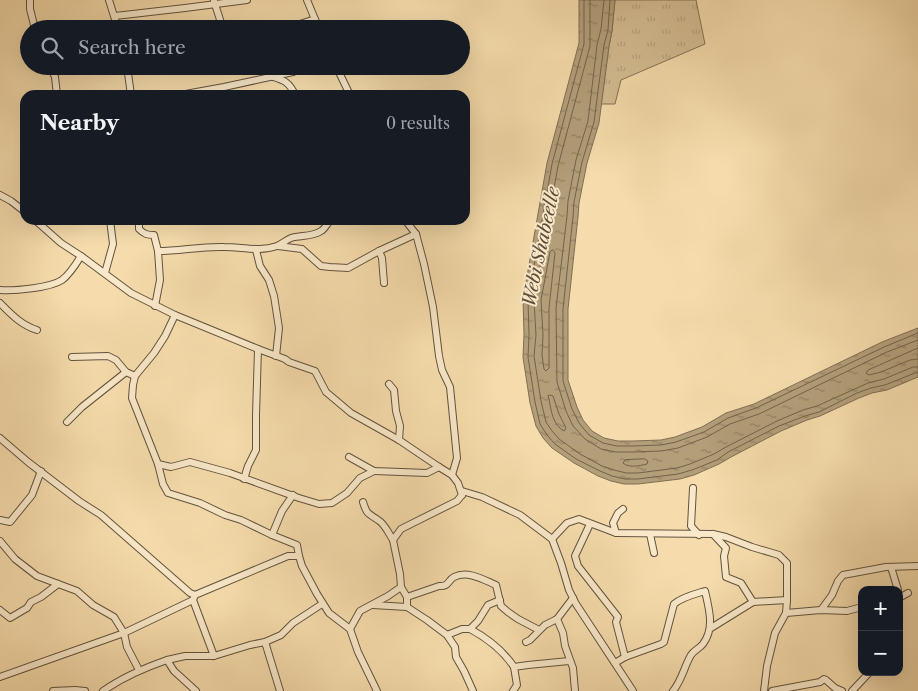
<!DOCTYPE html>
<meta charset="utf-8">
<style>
:root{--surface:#171b24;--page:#242831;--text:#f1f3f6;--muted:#9ea1a6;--line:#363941}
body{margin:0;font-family:"Libre Caslon Text",serif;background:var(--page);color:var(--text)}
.controls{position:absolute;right:15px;bottom:15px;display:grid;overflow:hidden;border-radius:10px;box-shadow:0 5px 20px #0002}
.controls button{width:45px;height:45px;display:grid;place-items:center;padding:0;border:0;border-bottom:1px solid var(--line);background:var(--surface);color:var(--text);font:25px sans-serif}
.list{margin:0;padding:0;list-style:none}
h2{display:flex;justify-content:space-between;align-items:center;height:65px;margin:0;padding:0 20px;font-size:21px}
h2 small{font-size:16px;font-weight:400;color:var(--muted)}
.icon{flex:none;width:28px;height:28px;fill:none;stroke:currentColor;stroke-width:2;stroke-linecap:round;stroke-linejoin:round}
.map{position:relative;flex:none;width:918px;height:691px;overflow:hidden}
.search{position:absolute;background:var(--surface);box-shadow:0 5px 20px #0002;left:20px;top:20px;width:450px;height:55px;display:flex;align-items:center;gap:12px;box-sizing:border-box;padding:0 18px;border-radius:28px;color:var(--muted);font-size:19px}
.panel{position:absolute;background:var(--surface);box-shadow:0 5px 20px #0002;left:20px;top:90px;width:450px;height:135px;border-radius:15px}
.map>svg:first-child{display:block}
.grass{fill:url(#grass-tufts);stroke:#837156}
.water{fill:url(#water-ripples);stroke:#7f6e53}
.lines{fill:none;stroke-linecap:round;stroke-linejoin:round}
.shore{stroke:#726249;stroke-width:1}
.minor-casing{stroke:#62533d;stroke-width:8}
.minor{stroke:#f9e8c9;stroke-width:6}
.labels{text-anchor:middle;stroke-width:4;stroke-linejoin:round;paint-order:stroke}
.water-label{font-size:18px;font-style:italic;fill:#5e4f3a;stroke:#f9e8c9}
</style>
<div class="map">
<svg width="918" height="691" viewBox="0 0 918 691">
<defs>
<pattern id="grass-tufts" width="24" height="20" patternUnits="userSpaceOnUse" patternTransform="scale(1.25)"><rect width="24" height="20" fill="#d5bd93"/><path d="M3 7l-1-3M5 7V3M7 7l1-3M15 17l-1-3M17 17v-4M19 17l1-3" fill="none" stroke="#b7a27e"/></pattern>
<pattern id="water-ripples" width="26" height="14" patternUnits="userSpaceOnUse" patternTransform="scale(1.25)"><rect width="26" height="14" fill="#b39e7a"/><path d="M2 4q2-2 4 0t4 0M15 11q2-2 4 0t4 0" fill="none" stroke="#928163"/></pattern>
</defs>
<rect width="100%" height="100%" fill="#f6dcac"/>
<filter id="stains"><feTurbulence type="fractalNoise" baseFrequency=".004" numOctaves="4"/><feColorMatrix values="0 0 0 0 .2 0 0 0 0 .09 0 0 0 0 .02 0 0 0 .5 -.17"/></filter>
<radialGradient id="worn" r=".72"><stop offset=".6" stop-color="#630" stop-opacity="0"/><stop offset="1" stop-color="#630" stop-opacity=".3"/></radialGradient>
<polygon class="grass" points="615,0 696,0 705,44 621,80 615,104 601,104 609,46 612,31"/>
<polygon class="water" points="579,0 615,0 612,31 609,46 599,123 587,163 579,203 578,217 568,309 568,380 577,407 583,420 592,431 604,438 618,441 633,441 661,440 675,437 702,427 726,413 754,404 882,342 918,328 918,377 887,390 872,393 859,398 820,416 807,420 781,431 731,457 719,464 694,475 680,479 638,484 624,484 611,481 598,476 574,463 552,448 543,438 536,426 530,403 523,357 524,335 523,299 547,163 579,43"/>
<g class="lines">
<g class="shore">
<polyline points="584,0 584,44 552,164 528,300 529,335 528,357 535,402 540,424 547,435 555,444 576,459 600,471 612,476 625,479 638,479 678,474 692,470 717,460 728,452 779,426 805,416 819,412 857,393 871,388 885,385 915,373 918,373"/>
<polyline points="590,0 590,46 558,166 534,300 536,335 534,356 541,401 546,422 552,431 559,439 580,454 602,466 614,470 626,473 638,473 677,468 690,464 714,454 726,447 777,421 803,410 817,406 868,383 884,379 913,367 918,367"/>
<polyline points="604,0 601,29 597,45 588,121 576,160 568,201 567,216 556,308 557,382 566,411 573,426 585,439 601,449 616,452 633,452 661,451 678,448 707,437 730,424 759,414 887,352 918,340"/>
<polyline points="610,0 608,30 604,45 594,122 582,162 574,202 573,217 563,309 563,381 572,409 579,423 589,435 603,443 617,446 633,446 661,445 676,442 704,432 728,418 756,408 884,347 918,333"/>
<polygon points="553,250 555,253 549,308 549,368 546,371 544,369 542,355 543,335 541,300 550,252"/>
<polyline points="918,348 868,370 866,373 869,375 881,372 910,360 918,359"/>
<path d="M550,395L553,396L559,414L566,428L564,431C553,425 551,411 549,399L548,396Z"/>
<path d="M645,459L648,461L647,464C639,466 629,468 623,463L625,460Z"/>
</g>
<defs>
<g id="minor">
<polyline points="30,0 30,9 35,29"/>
<polyline points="109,0 118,29"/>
<polyline points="307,0 319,29"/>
<polyline points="214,1 223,29"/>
<polyline points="115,16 185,8 247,0"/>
<polyline points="285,29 315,19"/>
<polyline points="50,66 55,77 57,95"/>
<polyline points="127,66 131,95"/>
<path d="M268,66L270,76C283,80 289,81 295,95"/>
<polyline points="336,66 350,95"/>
<polyline points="180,95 224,87 293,72 307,66"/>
<polyline points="0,195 11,201 25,212"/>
<polyline points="35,220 61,243 81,256 131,293 175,315 258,349 285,359 289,362 315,371 326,392 351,413 399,440 439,467 452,475"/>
<path d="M139,220V229C144,234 147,235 154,235L158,251L160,280L155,306"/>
<polyline points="278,246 302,249 321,266 330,267 348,268 379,251 382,258 384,283"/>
<polyline points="256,250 260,266 269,280 274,296 279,328 276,356"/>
<path d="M158,251C180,251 202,246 224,247C242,247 260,252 277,246C282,244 286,240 291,238C301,235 312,237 321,231C325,229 327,223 331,220"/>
<polyline points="379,251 416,234"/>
<polyline points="105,273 113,244 110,220"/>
<path d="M0,290C14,291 50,288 62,280C70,274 76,264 81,256"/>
<path d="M0,303C11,314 21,325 37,330"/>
<polyline points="175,315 165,336 154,353 135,376 133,385 132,398 158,464 163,484 168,493 200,503 225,515 241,520 272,535 297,545 299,556"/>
<polyline points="72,357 108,356 116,360 126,372 135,376"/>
<polyline points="389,384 394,390 396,411 400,426 399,440"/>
<polyline points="67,422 82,407 126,372"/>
<polyline points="0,438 28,462 79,501 101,515 190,593 195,595 288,556 299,556 302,566 317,594 329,613 350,629 358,652 377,691"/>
<polyline points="349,457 374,471 427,473 439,467"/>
<polyline points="158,464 171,467 190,462 230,473 299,498 319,504 332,503 347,493 360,478 374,471"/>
<polyline points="244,479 248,466 256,450 256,415 258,349"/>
<polyline points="693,488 691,526 699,535"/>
<polyline points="462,495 462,491 482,497 520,515 552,539 561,563 569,590 576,604 633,691"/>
<path d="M363,502C367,515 368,513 378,520C385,524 389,534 393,540"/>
<polyline points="0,520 10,522 32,495 41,471"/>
<polyline points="590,524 575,556 578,566 618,617 616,622 625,657"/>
<polyline points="616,533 613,523 618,513 623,509"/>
<polyline points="650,534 654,553"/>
<polyline points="713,534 726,548 724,556 726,577 741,583 753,602"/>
<polyline points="272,535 282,511 293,495"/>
<polyline points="552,539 567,523 579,519 616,533 713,534 726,537 752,547 779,555 787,563 787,600 786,613 775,633 767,666 764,691"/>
<polyline points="0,541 15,559 37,576 77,591 93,605 114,617 124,633 127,647 139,670"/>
<polyline points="891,567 898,590"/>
<polyline points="401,587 407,597 407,607 427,620 447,635 455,647 456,657 464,671 473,691"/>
<path d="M407,597L439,586C449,587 448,580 454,577C468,570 484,580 496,585L501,606L508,612L518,619L539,630"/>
<polyline points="899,598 908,593"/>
<polyline points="193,600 214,656"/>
<polyline points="373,605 407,607"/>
<polyline points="0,610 10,618 27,608 31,602 41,597 58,584"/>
<polyline points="821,610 832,595 838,581 843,575 886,567 918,566"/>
<polyline points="786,613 821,610 847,611 862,607"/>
<polyline points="557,619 563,633 565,646 573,668 575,691"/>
<polyline points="711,628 753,602 787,600"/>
<polyline points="350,629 360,611 388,596 401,587 400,574 393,540 401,529 457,501 462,495 458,483 452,475 457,458 450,387 442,370 439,356 433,307 424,264 416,234 405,220"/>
<path d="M470,629C487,638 504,652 514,667"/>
<polyline points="447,635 462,629 470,629 478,621 488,605 500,600"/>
<polyline points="265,642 280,691"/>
<polyline points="526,642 530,640 545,625 557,619 573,598"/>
<path d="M615,663L625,657L661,644L664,642L674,604C682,597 695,594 705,591C709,609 715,628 703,644C699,649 694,650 691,655C684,667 682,680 673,691"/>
<polyline points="0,677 124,633 193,600 195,595"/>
<polyline points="53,691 75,690 85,691"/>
<path d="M103,691C123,677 144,668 167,660"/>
<polyline points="196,691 174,671 167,660 185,656 214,656 250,645 265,642 281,635 293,623 322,604"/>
<polyline points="513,691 517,685 514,667 528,665 569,661"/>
<polyline points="772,691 820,682 824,679 826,680 835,688 842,691"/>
<polyline points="852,691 868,674"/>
</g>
</defs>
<use href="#minor" class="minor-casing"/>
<use href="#minor" class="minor"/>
</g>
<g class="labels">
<g class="water-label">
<text transform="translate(541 247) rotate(-78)" y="6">Webi Shabeelle</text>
</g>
</g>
<rect width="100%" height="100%" filter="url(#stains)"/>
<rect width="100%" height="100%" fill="url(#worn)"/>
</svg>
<div class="controls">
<button>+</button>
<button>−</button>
</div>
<div class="search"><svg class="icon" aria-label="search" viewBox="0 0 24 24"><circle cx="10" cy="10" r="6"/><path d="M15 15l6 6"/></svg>Search here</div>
<section class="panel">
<h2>Nearby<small>0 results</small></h2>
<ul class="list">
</ul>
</section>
</div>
